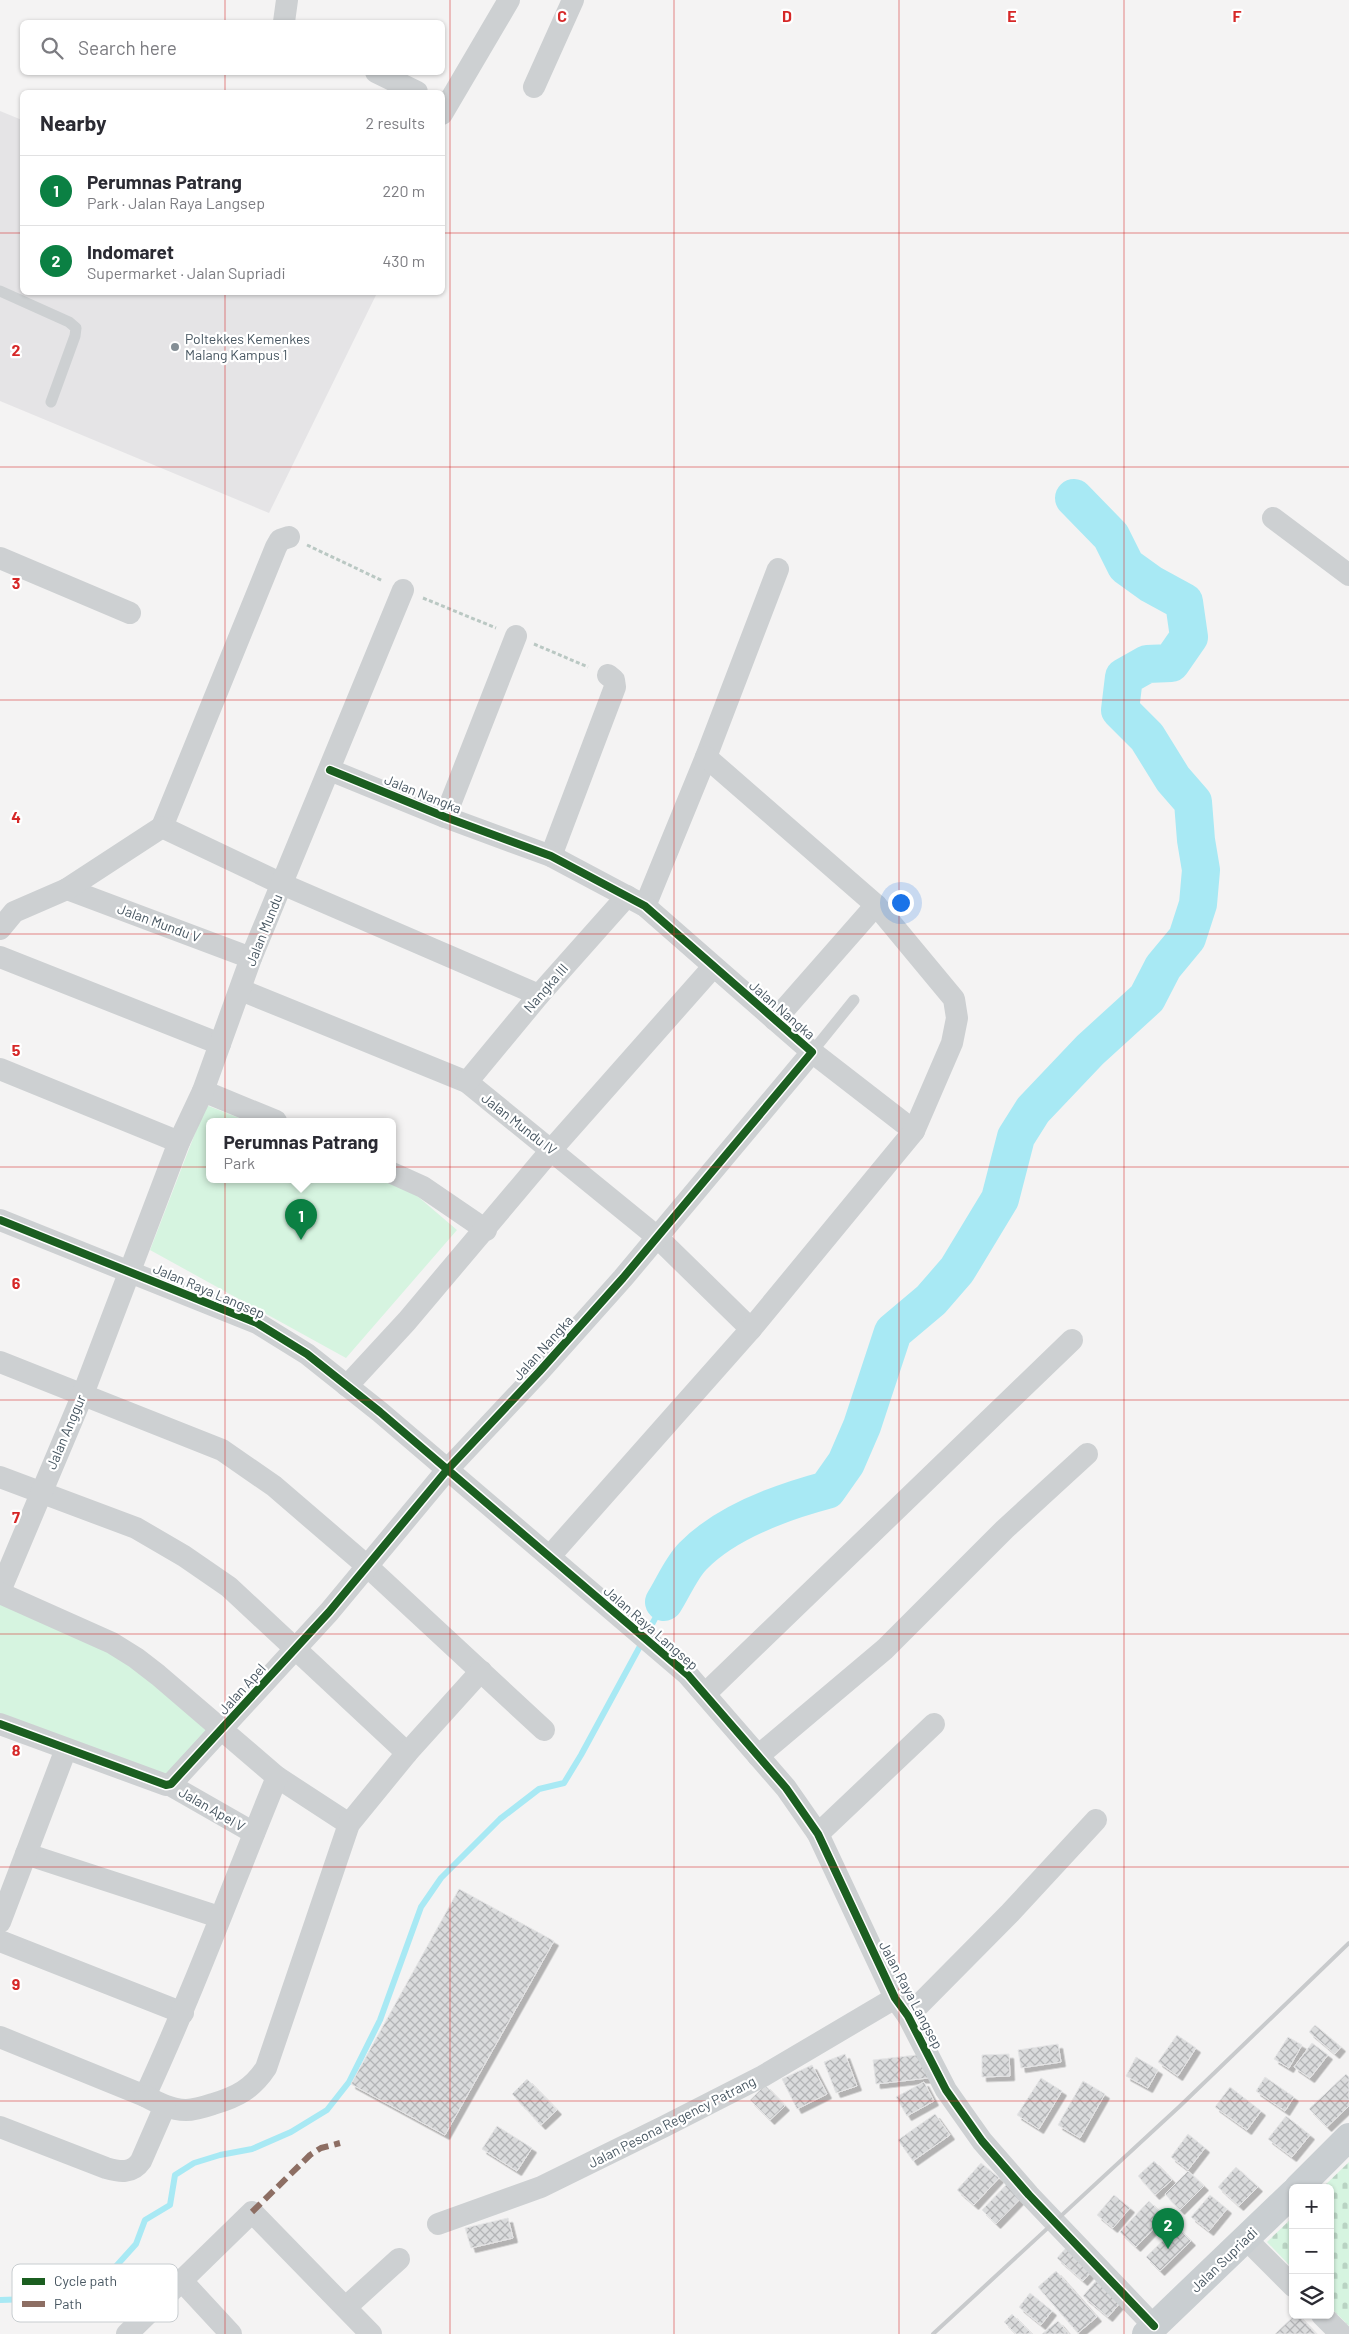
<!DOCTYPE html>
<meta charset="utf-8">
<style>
:root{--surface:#fff;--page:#f2f2f3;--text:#2b2b33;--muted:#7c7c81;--line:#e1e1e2;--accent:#0b8043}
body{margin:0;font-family:Barlow,sans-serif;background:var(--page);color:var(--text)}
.controls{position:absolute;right:15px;bottom:15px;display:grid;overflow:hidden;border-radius:8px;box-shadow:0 1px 4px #0004}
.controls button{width:45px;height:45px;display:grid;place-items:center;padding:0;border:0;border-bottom:1px solid var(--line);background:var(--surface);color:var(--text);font:25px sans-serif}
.you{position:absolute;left:900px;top:902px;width:18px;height:18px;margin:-12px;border:4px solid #fff;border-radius:50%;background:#1a73e8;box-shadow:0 0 0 8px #1a73e833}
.badge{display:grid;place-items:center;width:32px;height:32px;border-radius:50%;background:var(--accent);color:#fff;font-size:16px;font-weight:700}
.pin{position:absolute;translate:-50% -41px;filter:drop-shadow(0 1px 2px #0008)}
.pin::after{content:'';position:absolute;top:26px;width:18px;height:15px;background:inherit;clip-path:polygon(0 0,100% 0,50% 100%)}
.popup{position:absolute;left:206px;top:1118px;width:190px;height:65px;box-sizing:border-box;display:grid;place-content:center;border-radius:8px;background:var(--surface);filter:drop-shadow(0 1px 4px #0005);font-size:16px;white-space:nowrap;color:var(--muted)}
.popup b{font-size:19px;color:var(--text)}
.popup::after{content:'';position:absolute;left:50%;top:100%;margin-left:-10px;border:10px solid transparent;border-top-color:var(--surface)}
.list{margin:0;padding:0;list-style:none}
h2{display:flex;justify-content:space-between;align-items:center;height:65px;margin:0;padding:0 20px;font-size:21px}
h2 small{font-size:16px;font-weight:400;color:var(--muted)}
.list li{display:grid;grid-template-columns:32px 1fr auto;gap:15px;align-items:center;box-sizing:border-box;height:70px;padding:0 20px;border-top:1px solid var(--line)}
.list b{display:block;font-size:19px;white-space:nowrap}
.list p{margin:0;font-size:16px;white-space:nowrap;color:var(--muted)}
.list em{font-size:16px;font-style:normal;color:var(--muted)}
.icon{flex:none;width:28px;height:28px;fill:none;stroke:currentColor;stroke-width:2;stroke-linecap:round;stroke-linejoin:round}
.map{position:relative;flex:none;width:1349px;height:2334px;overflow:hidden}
.search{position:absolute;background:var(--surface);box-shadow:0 1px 4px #0004;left:20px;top:20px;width:425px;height:55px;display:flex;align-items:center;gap:12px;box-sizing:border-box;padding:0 18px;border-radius:8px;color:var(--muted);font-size:19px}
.panel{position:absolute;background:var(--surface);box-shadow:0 1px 4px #0004;left:20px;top:90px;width:425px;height:205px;border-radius:8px}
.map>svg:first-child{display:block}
.education{fill:#e5e4e6}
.cemetery{fill:url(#cemetery-stones)}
.park{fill:#d6f4e0}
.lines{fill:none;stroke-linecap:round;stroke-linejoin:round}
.stream{stroke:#a8e9f4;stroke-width:6}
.river{stroke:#a8e9f4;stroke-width:38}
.building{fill:url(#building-cross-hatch);stroke:#e5e5e6;filter:url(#shadow)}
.path{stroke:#bac8c3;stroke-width:3;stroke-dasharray:4 2.5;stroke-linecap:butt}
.service{stroke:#cdd0d2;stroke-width:11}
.minor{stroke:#cdd0d2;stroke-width:22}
.primary{stroke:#c9ced1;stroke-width:28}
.rail{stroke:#c8cacc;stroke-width:4}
.quiet{stroke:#8d6e63;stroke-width:6;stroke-dasharray:12 6;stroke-linecap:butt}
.cycleway-casing{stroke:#fff;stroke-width:11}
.cycleway{stroke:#1b5e20;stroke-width:8}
.grid{fill:none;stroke:#d62828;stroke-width:1;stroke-opacity:0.55}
.poi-dot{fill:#848e95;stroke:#fff;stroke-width:2}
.labels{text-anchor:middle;stroke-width:4.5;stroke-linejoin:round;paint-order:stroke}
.poi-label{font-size:14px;fill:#485762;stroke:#fff;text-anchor:start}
.street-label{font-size:14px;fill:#485762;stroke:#fff}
.key{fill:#fff;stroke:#c8cdd0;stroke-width:1}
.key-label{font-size:14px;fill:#485762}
.grid-label{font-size:16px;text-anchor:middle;font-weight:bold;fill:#d62828;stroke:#fff;stroke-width:4.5;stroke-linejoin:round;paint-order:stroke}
</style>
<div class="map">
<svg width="1349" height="2334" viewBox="0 0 1349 2334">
<defs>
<pattern id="cemetery-stones" width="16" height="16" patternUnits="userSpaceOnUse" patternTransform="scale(1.25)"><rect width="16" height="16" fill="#d6f4e0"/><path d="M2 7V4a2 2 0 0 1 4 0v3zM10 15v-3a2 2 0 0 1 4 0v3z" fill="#b9d3c3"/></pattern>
<pattern id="building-cross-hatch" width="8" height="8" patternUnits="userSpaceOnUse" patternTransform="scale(1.25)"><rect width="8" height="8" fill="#dadbdc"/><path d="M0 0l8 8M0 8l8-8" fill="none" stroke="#b3b4b6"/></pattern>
<filter id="shadow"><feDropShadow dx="4.5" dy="4.5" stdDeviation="0" flood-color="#0004"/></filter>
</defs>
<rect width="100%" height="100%" fill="#f4f3f3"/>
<polygon class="education" points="0,111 22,120 22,292 377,293 269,513 0,401"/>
<g class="cemetery">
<polygon points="1349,2162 1349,2326 1330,2307 1330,2188 1322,2188"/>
<polygon points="1293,2217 1293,2269 1267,2242"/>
</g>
<g class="park">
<polygon points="206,1105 247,1121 210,1121 210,1179 391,1179 402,1183 457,1230 346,1358 150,1250"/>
<polygon points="0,1595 113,1646 221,1729 168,1785 0,1724"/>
</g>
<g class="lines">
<polyline class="stream" points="0,2300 63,2298 91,2294 136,2244 145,2220 170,2205 175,2175 194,2163 220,2155 252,2149 291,2132 327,2110 349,2082 380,2020 421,1907 441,1878 500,1819 539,1789 564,1783 581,1755 664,1602"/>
<path class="river" d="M664,1602C673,1588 681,1568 693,1556C726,1522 782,1502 827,1490L846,1463L862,1426L893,1332L931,1300L957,1270L1000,1199L1016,1137L1033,1110L1090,1050L1147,998L1163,967L1187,938L1198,904L1201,870L1196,840L1193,802L1173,779L1147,737L1120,710L1124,677L1147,664L1171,663L1189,637L1184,602L1151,584L1126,566L1111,536L1074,498"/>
</g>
<g class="building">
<polygon points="459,1889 554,1941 445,2135 351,2084"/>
<polygon points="1315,2025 1341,2047 1335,2054 1309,2032"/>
<polygon points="1177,2035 1196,2048 1178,2076 1158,2062"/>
<polygon points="1288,2037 1302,2045 1289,2068 1274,2059"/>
<polygon points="1312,2043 1328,2055 1310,2078 1294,2067"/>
<polygon points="1058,2044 1061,2062 1021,2068 1018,2050"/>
<polygon points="845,2054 857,2086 836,2093 824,2062"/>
<polygon points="925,2054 928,2078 876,2084 873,2060"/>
<polygon points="1009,2054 1010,2076 982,2077 982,2055"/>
<polygon points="1136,2057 1158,2070 1148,2088 1126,2076"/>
<polygon points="812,2065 827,2094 797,2109 782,2079"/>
<polygon points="1346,2074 1349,2077 1349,2106 1327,2127 1309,2109"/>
<polygon points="1265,2077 1294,2097 1285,2111 1256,2091"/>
<polygon points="1041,2078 1062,2091 1039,2129 1017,2115"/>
<polygon points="527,2079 557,2110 541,2125 512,2094"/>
<polygon points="1083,2081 1105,2094 1080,2138 1058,2125"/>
<polygon points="924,2082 934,2101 907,2116 896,2097"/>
<polygon points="765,2085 785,2106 770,2120 750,2100"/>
<polygon points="1230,2087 1261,2111 1247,2130 1215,2107"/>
<polygon points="935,2114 950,2135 913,2161 898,2140"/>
<polygon points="1286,2116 1310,2135 1292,2157 1268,2139"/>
<polygon points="497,2126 532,2148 517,2171 482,2149"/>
<polygon points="1188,2134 1205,2148 1188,2170 1171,2157"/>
<polygon points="1154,2161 1172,2180 1155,2195 1138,2176"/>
<polygon points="981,2163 999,2178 974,2205 957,2190"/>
<polygon points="1236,2167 1258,2187 1239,2206 1218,2187"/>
<polygon points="1188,2171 1204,2186 1180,2210 1165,2194"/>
<polygon points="1009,2182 1023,2196 996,2224 982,2210"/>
<polygon points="1114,2195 1130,2208 1113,2228 1097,2215"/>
<polygon points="1210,2195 1227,2209 1209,2231 1191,2217"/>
<polygon points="1149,2201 1165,2217 1136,2247 1120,2232"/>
<polygon points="508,2218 513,2238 471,2248 465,2228"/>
<polygon points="1177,2227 1191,2241 1160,2271 1146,2257"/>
<polygon points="1066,2248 1092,2271 1083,2281 1057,2258"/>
<polygon points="1056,2271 1097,2317 1078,2333 1038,2287"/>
<polygon points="1096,2281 1121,2302 1108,2317 1083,2296"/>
<polygon points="1030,2293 1052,2311 1041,2325 1019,2307"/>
<polygon points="1012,2314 1032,2334 1016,2334 1004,2322"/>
<polygon points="1295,2315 1298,2315 1316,2334 1275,2334"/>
<polygon points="1058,2321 1069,2334 1042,2334"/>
</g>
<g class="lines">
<g class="path">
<polyline points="307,545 383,581"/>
<polyline points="423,598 496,628"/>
<polyline points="534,644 588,667"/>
</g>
<g class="service">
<polyline points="0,291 69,322 76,328 75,336 51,402"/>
<polyline points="812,1052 854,1000"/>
</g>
<g class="minor">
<polyline points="284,22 287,0"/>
<polyline points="376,72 417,92"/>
<polyline points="534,87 573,0"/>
<polyline points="442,114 509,0"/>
<polyline points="1273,518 1349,575"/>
<polyline points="289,537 280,540 276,547 162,827 282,884 539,995"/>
<polyline points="0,558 130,613"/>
<polyline points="445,817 516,636"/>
<polyline points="551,856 615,687 614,680 608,675"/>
<polyline points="67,889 251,958"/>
<polyline points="645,906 706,757 778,569"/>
<polyline points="0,929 14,912 67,889 162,827"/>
<polyline points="0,957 220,1044"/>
<polyline points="241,990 467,1082 656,1236 751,1329"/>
<polyline points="775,1020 876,905"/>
<polyline points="812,1052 914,1131"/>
<polyline points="0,1069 179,1142"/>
<polyline points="467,1082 539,995 627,896"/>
<polyline points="203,1091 276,1121"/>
<polyline points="392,1173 423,1187 486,1230"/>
<polyline points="0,1220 257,1323 307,1354 380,1412 688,1675 786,1788 818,1834 895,1998 908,2016 946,2090 982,2141 1029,2195 1154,2326"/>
<polyline points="0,1362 222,1450 274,1486 367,1566 544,1730"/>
<polyline points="347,1386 407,1321 552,1149 713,967"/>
<polyline points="0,1477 136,1528 184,1556 229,1587 407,1753"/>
<polyline points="550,1556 751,1329 914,1131 952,1043 957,1018 954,999 876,905 706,757"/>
<polyline points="0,1591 83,1394 179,1142 203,1091 251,958 403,590"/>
<polyline points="0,1593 112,1643 136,1658 158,1675 277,1777 349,1824"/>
<polyline points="705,1694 1072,1340"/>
<polyline points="0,1724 166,1785 171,1784 329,1612 447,1470 539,1372 623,1278 812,1052 645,906 551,856 445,817 330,770"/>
<polyline points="758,1756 885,1649 1005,1529 1087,1454"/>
<polyline points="170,1785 254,1833"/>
<polyline points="818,1834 934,1724"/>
<polyline points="26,1854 219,1917"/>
<polyline points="0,1922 66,1749"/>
<polyline points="0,1941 183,2013"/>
<polyline points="908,2016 1010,1913 1096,1820"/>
<path d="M0,2037L145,2096C193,1992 233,1884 277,1777"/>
<path d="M145,2096C158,2103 171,2110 186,2110C195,2110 204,2107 213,2104C237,2097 252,2089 266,2068L349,1824L407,1753L481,1671"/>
<path d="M0,2127L106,2168C120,2172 132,2174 141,2161L165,2106"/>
<polyline points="438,2224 541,2187 665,2126 763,2076 895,1998"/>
<polyline points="1246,2239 1293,2286"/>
<polyline points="182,2281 231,2334"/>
<polyline points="346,2307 399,2259"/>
<polyline points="1322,2315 1341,2334"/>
<polyline points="127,2334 252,2212 371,2334"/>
</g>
<g class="primary">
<polyline points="1298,2188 1349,2137"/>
<polyline points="1146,2334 1293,2193"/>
</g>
<polyline class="rail" points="933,2334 1180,2106 1349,1943"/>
<polyline class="quiet" points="252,2212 310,2155 321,2148 340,2143"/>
<defs>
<g id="cycleway">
<polyline points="0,1220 257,1323 307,1354 380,1412 688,1675 786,1788 818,1834 895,1998 908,2016 946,2090 982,2141 1029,2195 1154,2326"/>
<polyline points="0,1724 166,1785 171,1784 329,1612 447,1470 539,1372 623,1278 812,1052 645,906 551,856 445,817 330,770"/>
</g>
</defs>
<use href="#cycleway" class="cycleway-casing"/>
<use href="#cycleway" class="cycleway"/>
</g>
<path class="grid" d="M225,0V22M450,0V2334M674,0V2334M899,0V2334M1124,0V2334M225,72V92M0,233H22M442,233H1349M225,292V2334M0,467H1349M0,700H1349M0,934H1349M0,1167H1349M0,1400H1349M0,1634H1349M0,1867H1349M0,2101H1349"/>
<circle class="poi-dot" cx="175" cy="347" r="5"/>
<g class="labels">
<g class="poi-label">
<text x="185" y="344">Poltekkes Kemenkes<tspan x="185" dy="16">Malang Kampus 1</tspan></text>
</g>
<g class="street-label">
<text transform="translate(423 794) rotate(22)" y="5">Jalan Nangka</text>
<text transform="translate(159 923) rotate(20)" y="5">Jalan Mundu V</text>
<text transform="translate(264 930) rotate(-68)" y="5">Jalan Mundu</text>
<text transform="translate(546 988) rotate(-49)" y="5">Nangka III</text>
<text transform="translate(782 1010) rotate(41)" y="5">Jalan Nangka</text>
<text transform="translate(519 1124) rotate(38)" y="5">Jalan Mundu IV</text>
<text transform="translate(209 1291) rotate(23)" y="5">Jalan Raya Langsep</text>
<text transform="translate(543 1348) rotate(-48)" y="5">Jalan Nangka</text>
<text transform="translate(66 1432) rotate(-67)" y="5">Jalan Anggur</text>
<text transform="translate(651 1628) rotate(41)" y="5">Jalan Raya Langsep</text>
<text transform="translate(242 1689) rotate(-48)" y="5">Jalan Apel</text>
<text transform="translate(212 1809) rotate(30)" y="5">Jalan Apel V</text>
<text transform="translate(911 1995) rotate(62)" y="5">Jalan Raya Langsep</text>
<text transform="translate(672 2122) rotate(-27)" y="5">Jalan Pesona Regency Patrang</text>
<text transform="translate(1224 2260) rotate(-44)" y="5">Jalan Supriadi</text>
</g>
</g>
<rect x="12" y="2264" width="166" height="58" rx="8" class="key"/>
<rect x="22" y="2278" width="23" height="7" fill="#1b5e20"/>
<rect x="22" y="2301" width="23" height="6" fill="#8d6e63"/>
<g class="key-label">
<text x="54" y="2286">Cycle path</text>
<text x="54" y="2309">Path</text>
</g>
<g class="grid-label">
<text x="562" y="22">C</text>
<text x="787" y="22">D</text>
<text x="1012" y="22">E</text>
<text x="1237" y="22">F</text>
<text x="16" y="356">2</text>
<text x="16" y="589">3</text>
<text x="16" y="823">4</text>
<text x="16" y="1056">5</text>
<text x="16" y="1289">6</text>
<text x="16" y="1523">7</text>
<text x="16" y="1756">8</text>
<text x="16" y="1990">9</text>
</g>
</svg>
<div class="controls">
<button>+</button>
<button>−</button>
<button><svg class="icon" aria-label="layers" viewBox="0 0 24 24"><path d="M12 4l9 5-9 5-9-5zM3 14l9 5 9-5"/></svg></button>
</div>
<div class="you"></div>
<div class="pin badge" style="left:301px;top:1240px">1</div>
<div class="popup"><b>Perumnas Patrang</b>Park</div>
<div class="pin badge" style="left:1168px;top:2249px">2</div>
<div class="search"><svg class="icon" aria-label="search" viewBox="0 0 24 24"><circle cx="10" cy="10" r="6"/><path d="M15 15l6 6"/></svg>Search here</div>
<section class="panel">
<h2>Nearby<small>2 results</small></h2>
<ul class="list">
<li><span class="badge">1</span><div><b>Perumnas Patrang</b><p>Park · Jalan Raya Langsep</p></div><em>220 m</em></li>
<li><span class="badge">2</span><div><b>Indomaret</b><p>Supermarket · Jalan Supriadi</p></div><em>430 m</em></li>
</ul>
</section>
</div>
